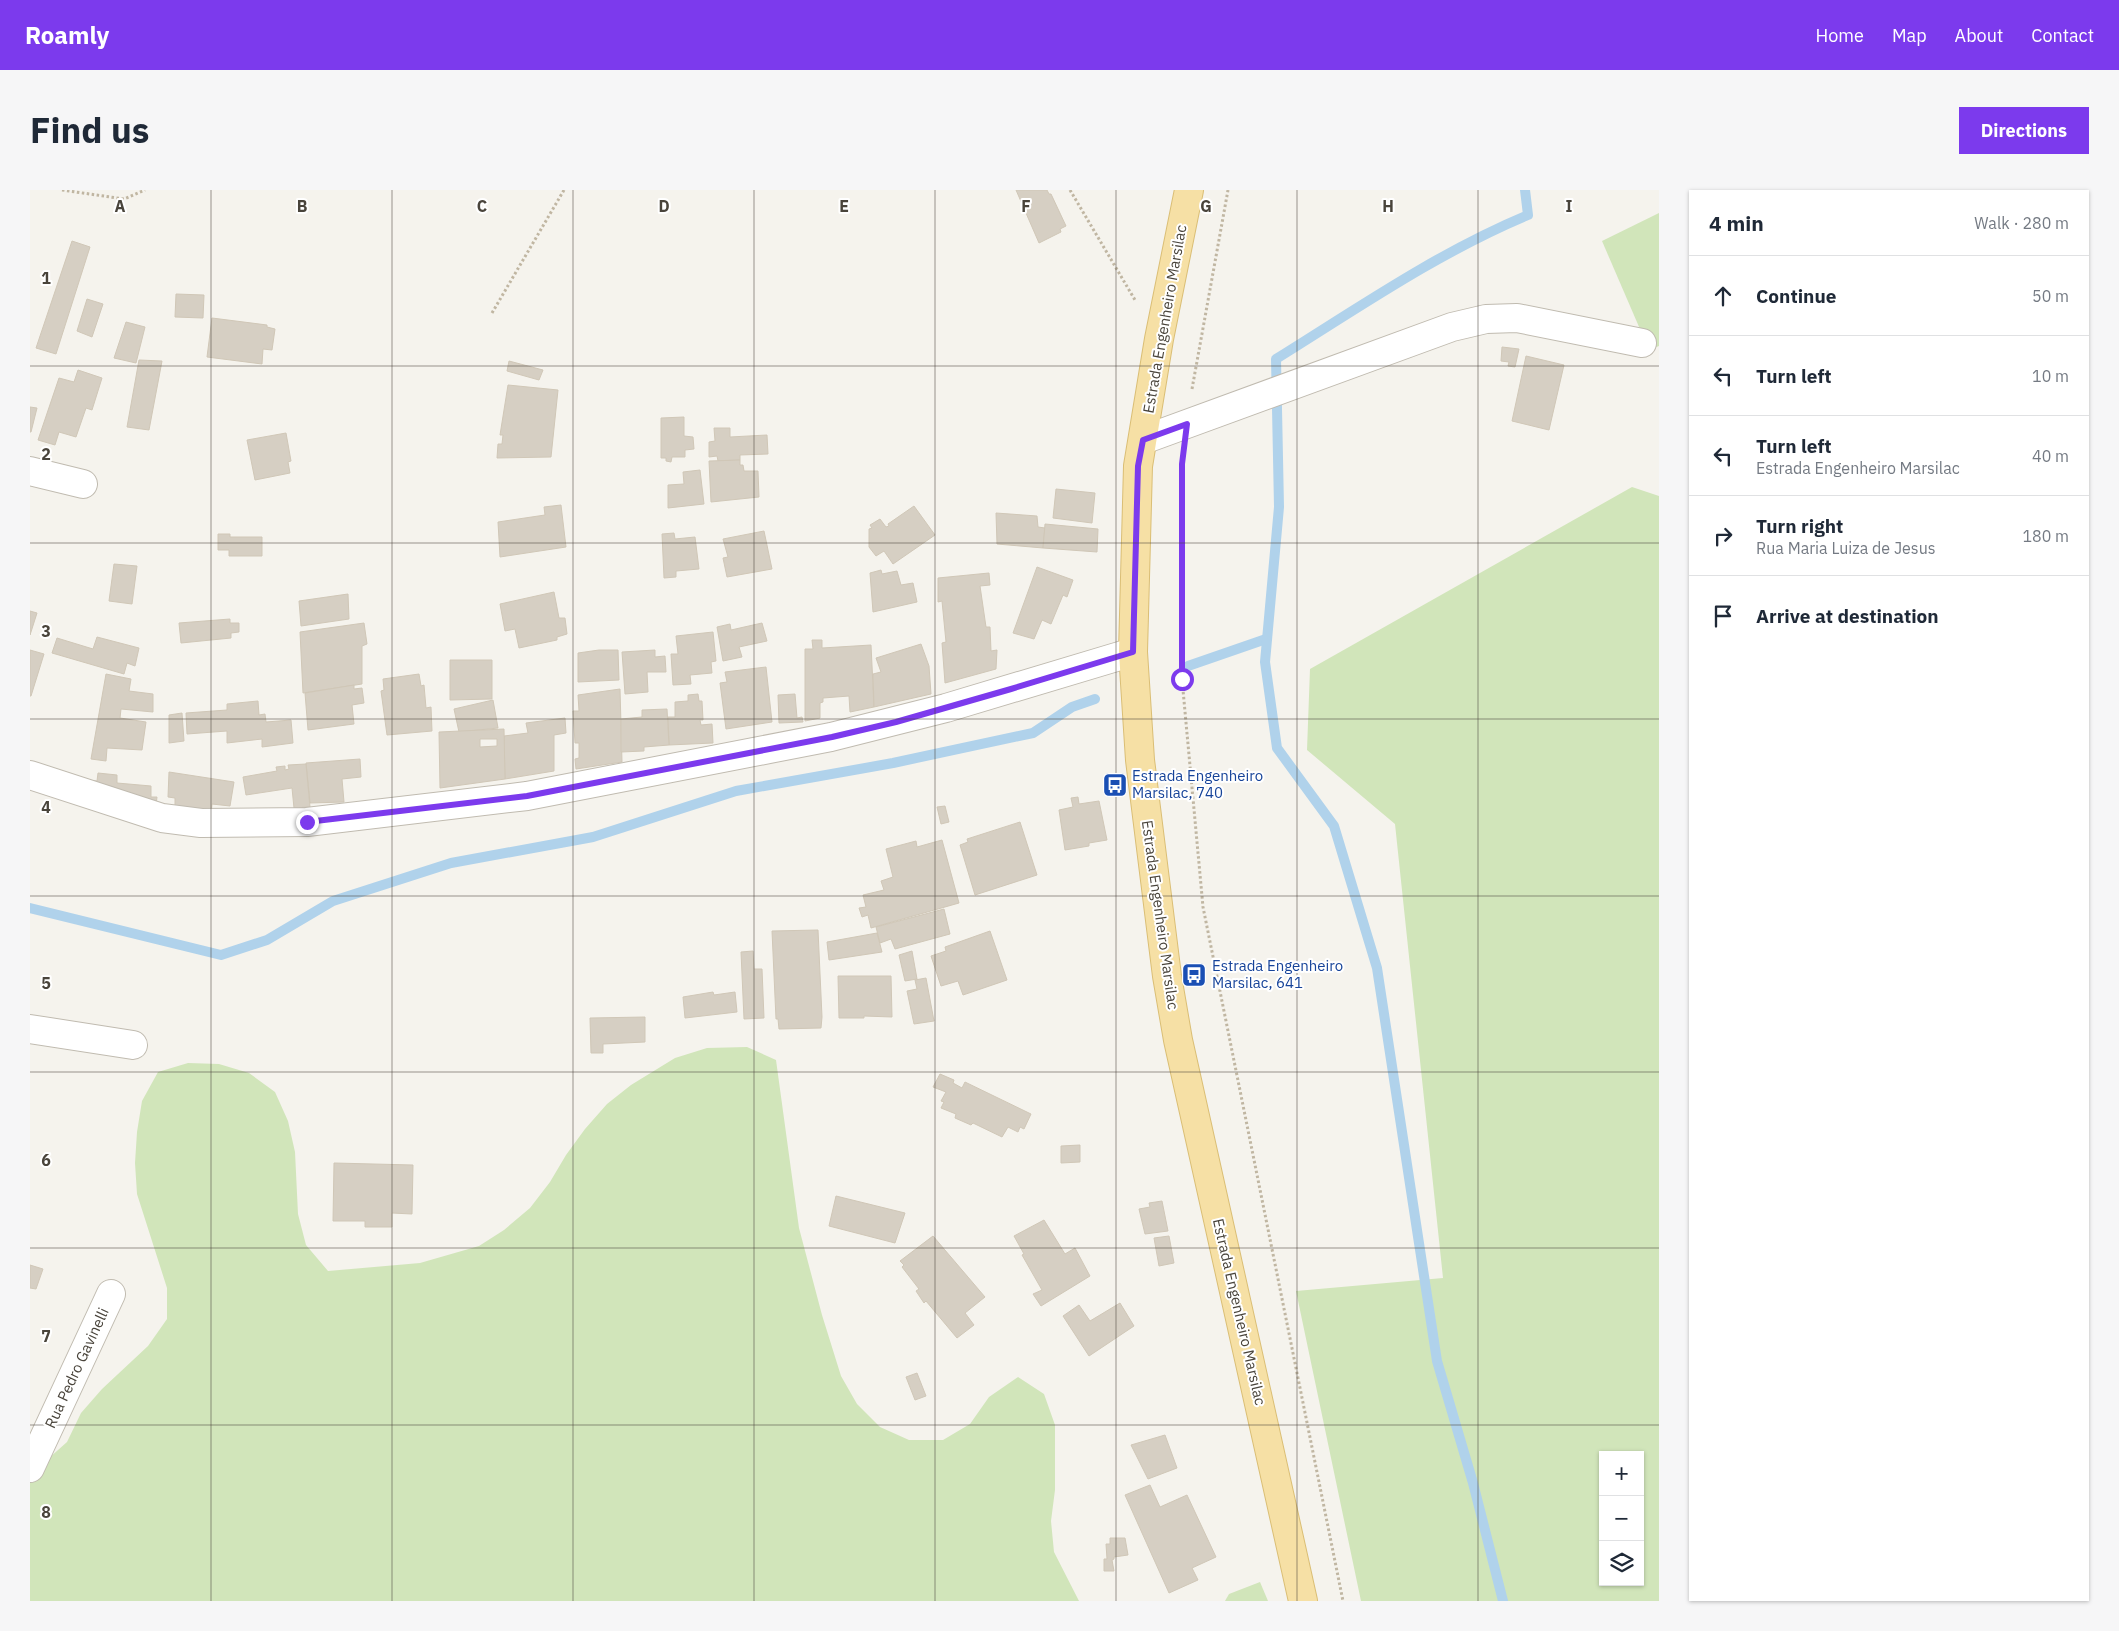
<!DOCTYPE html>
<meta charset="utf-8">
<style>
:root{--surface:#fff;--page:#f6f6f7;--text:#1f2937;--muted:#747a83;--line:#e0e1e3;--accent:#7c3aed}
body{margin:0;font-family:"IBM Plex Sans",sans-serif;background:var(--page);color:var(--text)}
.controls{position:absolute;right:15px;bottom:15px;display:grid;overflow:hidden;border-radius:0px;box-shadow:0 1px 4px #0004}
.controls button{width:45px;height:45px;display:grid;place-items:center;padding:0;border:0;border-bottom:1px solid var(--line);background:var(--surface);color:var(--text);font:25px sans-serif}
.stop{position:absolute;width:15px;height:15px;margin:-11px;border:4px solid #7c3aed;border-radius:50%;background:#fff}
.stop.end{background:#7c3aed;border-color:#fff;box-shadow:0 1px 5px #0008}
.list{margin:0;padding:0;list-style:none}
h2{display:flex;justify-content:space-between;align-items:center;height:65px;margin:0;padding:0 20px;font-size:21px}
h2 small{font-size:16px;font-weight:400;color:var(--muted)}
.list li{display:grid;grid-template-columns:32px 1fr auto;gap:15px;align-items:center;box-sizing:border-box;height:80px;padding:0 20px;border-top:1px solid var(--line)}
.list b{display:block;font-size:19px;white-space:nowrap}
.list p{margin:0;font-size:16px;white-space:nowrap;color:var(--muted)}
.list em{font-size:16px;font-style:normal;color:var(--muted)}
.icon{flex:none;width:28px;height:28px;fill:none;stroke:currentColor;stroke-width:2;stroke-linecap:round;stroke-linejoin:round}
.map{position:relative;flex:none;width:1629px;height:1411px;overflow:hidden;border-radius:0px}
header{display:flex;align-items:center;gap:30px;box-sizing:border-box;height:70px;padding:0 25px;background:var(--accent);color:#fff}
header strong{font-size:24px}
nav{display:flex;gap:28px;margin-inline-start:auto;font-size:18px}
.intro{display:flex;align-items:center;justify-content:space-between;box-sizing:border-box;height:120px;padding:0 30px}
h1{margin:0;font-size:35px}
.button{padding:12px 22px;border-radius:0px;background:var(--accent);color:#fff;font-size:18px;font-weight:700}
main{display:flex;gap:30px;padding:0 30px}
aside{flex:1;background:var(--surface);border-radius:0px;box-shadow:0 1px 4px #0004}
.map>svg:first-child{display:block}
.green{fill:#d1e5ba;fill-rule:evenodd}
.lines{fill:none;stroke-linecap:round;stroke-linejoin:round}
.stream{stroke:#b0d2eb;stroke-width:10}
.building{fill:#d6cfc3;stroke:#d0c7b7;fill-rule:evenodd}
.minor-casing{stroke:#c0bbb0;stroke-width:30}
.primary-casing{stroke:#dabe75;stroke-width:30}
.path{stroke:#c0b6a2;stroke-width:3;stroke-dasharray:2.5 2.5;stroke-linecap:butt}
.minor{stroke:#fff;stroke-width:28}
.primary{stroke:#f6e0a5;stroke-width:28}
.route{stroke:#7c3aed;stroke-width:6}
.grid{fill:none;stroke:#49443b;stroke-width:1;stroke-opacity:0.55}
.labels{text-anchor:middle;stroke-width:4;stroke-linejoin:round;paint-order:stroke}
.street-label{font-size:15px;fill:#49443b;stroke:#fff}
.transit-label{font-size:15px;fill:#164399;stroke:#fff;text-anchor:start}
.grid-label{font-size:16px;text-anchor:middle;font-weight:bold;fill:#49443b;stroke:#fff;stroke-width:4;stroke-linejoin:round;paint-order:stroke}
</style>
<header>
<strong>Roamly</strong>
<nav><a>Home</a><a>Map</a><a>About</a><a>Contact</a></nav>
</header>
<div class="intro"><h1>Find us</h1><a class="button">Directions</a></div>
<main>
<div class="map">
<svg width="1629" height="1411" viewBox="0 0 1629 1411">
<rect width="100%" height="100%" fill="#f5f3ed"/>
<g class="green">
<polygon points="1629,23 1629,156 1619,160 1572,51"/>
<path d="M1602,297L1629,306V1411H1331L1266,1101L1413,1088L1365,634L1277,560L1280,479ZM1573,1265H1610V1392H1573Z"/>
<polygon points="717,857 746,870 769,1038 792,1125 811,1186 827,1214 850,1237 879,1250 913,1250 940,1234 959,1207 988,1187 1014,1204 1025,1235 1025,1300 1021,1331 1024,1362 1049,1411 0,1411 0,1285 37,1252 51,1223 72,1199 118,1156 137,1129 137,1098 107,1004 105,973 107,942 112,911 128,882 158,873 189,874 219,883 245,902 258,931 265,962 268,1024 276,1055 298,1081 390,1073 449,1056 474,1040 500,1018 520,992 536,965 555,939 577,914 601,895 645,868 677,858"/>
<polygon points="1230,1392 1238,1411 1195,1411 1199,1404"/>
</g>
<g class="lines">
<g class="stream">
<polyline points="1158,476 1236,449"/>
<polyline points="0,718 191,765 237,750 303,711 421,673 563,647 706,601 863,573 1003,543 1042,517 1065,509"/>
<path d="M1473,1411L1443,1293L1407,1171L1347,778L1304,636L1247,558L1235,472L1249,317L1246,169C1328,118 1409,62 1498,25L1495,0"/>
</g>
</g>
<g class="building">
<polygon points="986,0 1017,0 1019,4 1021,4 1036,36 1030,39 1031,42 1009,53"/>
<polygon points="42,51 60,57 26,164 6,158"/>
<polygon points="146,104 174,105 173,128 145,127"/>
<polygon points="57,109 73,114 62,147 47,141"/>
<polygon points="182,128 237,135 237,137 245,139 242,160 233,159 232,174 177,167"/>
<polygon points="96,132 115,137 106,173 84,168"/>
<polygon points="1472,157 1489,159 1485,177 1478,176 1479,172 1471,171"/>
<polygon points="1496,166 1534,175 1519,240 1482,231"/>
<polygon points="109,170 132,171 119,240 97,237"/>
<polygon points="479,171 513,180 509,190 477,181"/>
<polygon points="48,180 72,188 62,220 56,218 46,247 29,242 25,255 8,250 29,188 44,192"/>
<polygon points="478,195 528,200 521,267 467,268 468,254 472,254 473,245 470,245"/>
<polygon points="0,217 7,218 1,242 0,242"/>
<polygon points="654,227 654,246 663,247 664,259 655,260 655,267 642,267 641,272 636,271 636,268 631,268 631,228"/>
<polygon points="684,238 700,238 700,247 737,245 738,264 710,265 710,270 688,271 687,266 679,267 679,252 685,251"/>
<polygon points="256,243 261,271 258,272 260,283 225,290 217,250"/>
<polygon points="710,270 710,275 713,275 714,281 728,281 729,307 681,312 679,271"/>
<polygon points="670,280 674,314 638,318 638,295 654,294 653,282"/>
<polygon points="1026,299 1065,303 1062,333 1023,328"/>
<polygon points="531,315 536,357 470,367 468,332 515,325 514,317"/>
<polygon points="884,316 905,345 863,374 854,361 846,366 839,357 839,339 842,338 840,335 850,329 856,337 859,336 858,334"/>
<polygon points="966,323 1007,326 1008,337 1015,338 1013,358 967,354"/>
<polygon points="1015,334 1068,339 1067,362 1013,358"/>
<polygon points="734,341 742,379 697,387 693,368 698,367 693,349"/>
<polygon points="644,343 645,349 665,347 669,379 646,381 646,387 634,388 632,344"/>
<polygon points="188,344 200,344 200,347 232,347 232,366 199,366 199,360 188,360"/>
<polygon points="84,374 107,376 102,414 79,411"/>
<polygon points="1007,377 1043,390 1037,407 1033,405 1021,434 1012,430 1004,449 983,443"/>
<polygon points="851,380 852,384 867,381 871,395 883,393 887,412 843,422 840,383"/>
<polygon points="959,383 960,395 950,396 956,437 960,437 961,461 967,460 966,479 915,493 912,453 916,452 912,411 908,412 908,388"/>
<polygon points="524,402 529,428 535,428 537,444 527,447 527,450 489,458 485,439 475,441 470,414"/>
<polygon points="318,404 319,429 271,436 269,411"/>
<polygon points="0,421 7,423 0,445"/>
<polygon points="200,429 200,433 209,433 209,442 201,443 201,448 151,453 149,433"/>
<polygon points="334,433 337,454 332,456 332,494 273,503 270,442"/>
<polygon points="732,433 737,451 709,457 712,467 693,471 687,437 700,434 701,440"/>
<polygon points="683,442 686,471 681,472 682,483 660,485 661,494 643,495 641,464 648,464 646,446"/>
<polygon points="67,447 109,458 105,476 97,473 94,484 22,463 27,448 63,459"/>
<polygon points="782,450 792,450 792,458 841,455 844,517 820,522 819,506 793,508 793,512 790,513 790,528 775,531 775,459 783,459"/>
<polygon points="891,454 899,476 901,504 844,517 843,484 851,482 846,468"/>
<polygon points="0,460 14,464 1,506 0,506"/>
<polygon points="569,460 588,460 589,490 548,492 548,463"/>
<polygon points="625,460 625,467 635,466 636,482 617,482 618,502 595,504 592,462"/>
<polygon points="420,470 462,470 462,509 420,510"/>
<polygon points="736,477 742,532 696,539 690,493 697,492 695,482"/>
<polygon points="76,484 101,489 99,501 123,504 123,522 91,519 90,528 116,532 112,560 77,558 76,571 61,569"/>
<polygon points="389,484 391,496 394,495 396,518 401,517 402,541 357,545 351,501 354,500 353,489"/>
<polygon points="324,495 324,499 332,498 334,513 322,515 324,534 278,540 275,503"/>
<polygon points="590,499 592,572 546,579 545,569 549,568 549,553 545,553 543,521 549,521 548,505"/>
<polygon points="668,504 669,511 672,511 673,530 670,530 671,535 682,534 683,553 639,555 638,527 645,527 645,512 658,511 658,505"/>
<polygon points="765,504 767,528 772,527 773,532 749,533 748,505"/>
<polygon points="463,510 468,538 429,542 424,519"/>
<polygon points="228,511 229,525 235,524 236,532 261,530 263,553 232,557 232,549 197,553 197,541 157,544 156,523 197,520 197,514"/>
<polygon points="637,519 639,555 614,557 614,561 591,562 591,529 612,527 612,520"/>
<polygon points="152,523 154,551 139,553 139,525"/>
<polygon points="535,528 536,543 524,545 524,581 475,589 474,546 498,543 496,533"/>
<path d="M474,539L475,589L410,598L409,542ZM450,549H467V556L450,557Z"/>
<polygon points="330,569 331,587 312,589 314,612 280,613 276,573"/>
<polygon points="276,574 280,617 264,618 262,598 216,605 213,587 247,581 246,577 255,576 255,580 259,579 258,575"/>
<polygon points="139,582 204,592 200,616 182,614 181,625 145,623 145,608 138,607"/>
<polygon points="68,583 87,585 87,593 121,596 121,607 127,607 126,615 57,590 67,591"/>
<polygon points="1048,607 1049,614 1069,611 1077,650 1059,653 1059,656 1035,660 1029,620 1043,617 1041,608"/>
<polygon points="915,616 919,632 911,634 907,617"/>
<polygon points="990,632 1007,685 945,705 930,655 938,652 937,649"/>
<polygon points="912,650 929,713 841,738 838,725 832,727 829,718 836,717 833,705 854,700 851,691 863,687 856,659 886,651 887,657"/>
<polygon points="914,719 920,744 865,759 861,749 850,753 846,737"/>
<polygon points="788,740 792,827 791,838 749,839 748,829 746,829 742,741"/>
<polygon points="960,741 977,790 933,805 928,791 911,796 901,766 916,761 915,757"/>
<polygon points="847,743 852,762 799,770 797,752"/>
<polygon points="723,761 724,779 732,779 734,828 714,829 711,762"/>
<polygon points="882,761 887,789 875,791 869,765"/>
<polygon points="808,786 861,786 862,827 834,826 834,828 809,828"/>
<polygon points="896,788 904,831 884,834 877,801 887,799 885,790"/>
<polygon points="683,802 684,805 705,802 707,822 655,828 653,807"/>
<polygon points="615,827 615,852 573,854 573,863 561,863 560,828"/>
<polygon points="910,884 924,890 923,893 932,898 935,892 1001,924 994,939 990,937 988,942 978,937 972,947 943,933 941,935 925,928 926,924 911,918 914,912 911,911 916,902 903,897"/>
<polygon points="1050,955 1050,972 1031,973 1031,956"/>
<polygon points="304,973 383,975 382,1024 362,1023 362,1037 335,1037 335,1031 303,1031"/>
<polygon points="806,1006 875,1023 865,1053 799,1036"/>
<polygon points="1132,1011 1138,1041 1115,1044 1109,1019 1120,1017 1119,1013"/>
<polygon points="1014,1030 1035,1064 1045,1058 1060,1086 1011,1116 1003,1104 1012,1100 992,1065 994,1064 984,1046"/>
<polygon points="903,1046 955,1107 935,1123 944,1135 927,1148 896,1111 894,1113 886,1101 889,1099 872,1077 874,1075 870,1071"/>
<polygon points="1139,1046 1144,1073 1129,1076 1124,1048"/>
<polygon points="0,1075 13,1079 6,1099 0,1098"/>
<polygon points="1090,1113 1104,1136 1059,1166 1033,1126 1049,1115 1060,1131"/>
<polygon points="887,1183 896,1206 885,1210 876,1187"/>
<polygon points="1135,1245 1147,1278 1118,1289 1101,1255"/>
<polygon points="1120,1295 1130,1317 1157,1305 1186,1367 1162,1378 1168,1390 1139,1403 1095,1305"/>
<polygon points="1080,1348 1095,1348 1098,1365 1084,1367 1084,1369 1082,1370 1084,1381 1074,1381 1074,1369 1077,1369 1076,1354 1080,1354"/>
</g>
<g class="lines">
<defs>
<g id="minor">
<polyline points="1113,250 1422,137 1456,129 1487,128 1612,153"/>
<polyline points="0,281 53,294"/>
<polyline points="0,585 132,628 171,633 277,632 497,606 801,547 916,518 1103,462"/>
<polyline points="0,839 103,855"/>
<polyline points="0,1278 81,1104"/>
</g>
<polyline id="primary" points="1159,0 1129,149 1108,276 1103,462 1110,570 1137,786 1148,850 1273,1411"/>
</defs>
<use href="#minor" class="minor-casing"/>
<use href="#primary" class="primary-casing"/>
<g class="path">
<polyline points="32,0 94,9 115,0"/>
<polyline points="1040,0 1105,110"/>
<polyline points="462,123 534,0"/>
<polyline points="1162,199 1198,0"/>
<polyline points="1153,267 1152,489 1173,717 1313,1411"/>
</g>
<use href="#minor" class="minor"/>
<use href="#primary" class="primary"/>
</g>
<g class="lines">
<polyline class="route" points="277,632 497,606 802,547 866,532 981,499 1103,462 1108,276 1113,250 1157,234 1152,274 1152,489"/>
</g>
<path class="grid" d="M181,0V1411M362,0V1411M543,0V1411M724,0V1411M905,0V1411M1086,0V1411M1267,0V1411M1448,0V1411M0,176H1629M0,353H1629M0,529H1629M0,706H1629M0,882H1629M0,1058H1629M0,1235H1629"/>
<defs>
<symbol id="bus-square" viewBox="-11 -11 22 22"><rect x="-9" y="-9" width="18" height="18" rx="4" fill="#1a4fb4" stroke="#fff"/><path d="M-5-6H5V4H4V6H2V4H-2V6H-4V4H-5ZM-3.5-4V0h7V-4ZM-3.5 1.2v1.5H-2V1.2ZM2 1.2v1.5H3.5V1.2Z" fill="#fff"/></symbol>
</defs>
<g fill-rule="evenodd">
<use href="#bus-square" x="1071" y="581" width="28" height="28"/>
<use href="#bus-square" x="1150" y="771" width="28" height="28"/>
</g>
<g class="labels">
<g class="street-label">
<text transform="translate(1135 129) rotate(-80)" y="5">Estrada Engenheiro Marsilac</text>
<text transform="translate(1130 725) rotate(82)" y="5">Estrada Engenheiro Marsilac</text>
<text transform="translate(1209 1122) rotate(77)" y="5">Estrada Engenheiro Marsilac</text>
<text transform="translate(47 1178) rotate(-65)" y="5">Rua Pedro Gavinelli</text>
</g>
<g class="transit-label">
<text x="1102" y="591">Estrada Engenheiro<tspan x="1102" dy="17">Marsilac, 740</tspan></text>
<text x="1182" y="781">Estrada Engenheiro<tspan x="1182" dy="17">Marsilac, 641</tspan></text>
</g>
</g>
<g class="grid-label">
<text x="90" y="22">A</text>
<text x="272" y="22">B</text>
<text x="452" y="22">C</text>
<text x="634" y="22">D</text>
<text x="814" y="22">E</text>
<text x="996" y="22">F</text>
<text x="1176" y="22">G</text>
<text x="1358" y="22">H</text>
<text x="1539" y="22">I</text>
<text x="16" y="94">1</text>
<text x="16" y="270">2</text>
<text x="16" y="447">3</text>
<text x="16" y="623">4</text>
<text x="16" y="799">5</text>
<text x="16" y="976">6</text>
<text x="16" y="1152">7</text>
<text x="16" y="1328">8</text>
</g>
</svg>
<div class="controls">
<button>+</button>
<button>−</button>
<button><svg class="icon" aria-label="layers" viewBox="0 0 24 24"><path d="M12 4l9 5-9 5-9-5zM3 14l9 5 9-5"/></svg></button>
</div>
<div class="stop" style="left:1152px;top:489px"></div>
<div class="stop end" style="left:277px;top:632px"></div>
</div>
<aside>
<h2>4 min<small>Walk · 280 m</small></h2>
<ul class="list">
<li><svg class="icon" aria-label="ahead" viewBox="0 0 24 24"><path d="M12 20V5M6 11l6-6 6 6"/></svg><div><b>Continue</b></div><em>50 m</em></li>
<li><svg class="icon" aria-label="left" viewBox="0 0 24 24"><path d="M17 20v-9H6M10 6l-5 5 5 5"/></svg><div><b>Turn left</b></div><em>10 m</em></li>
<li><svg class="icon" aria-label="left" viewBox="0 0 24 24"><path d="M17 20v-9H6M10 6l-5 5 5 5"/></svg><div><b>Turn left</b><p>Estrada Engenheiro Marsilac</p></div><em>40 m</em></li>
<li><svg class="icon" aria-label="right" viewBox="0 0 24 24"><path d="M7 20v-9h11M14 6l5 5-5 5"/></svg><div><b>Turn right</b><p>Rua Maria Luiza de Jesus</p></div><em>180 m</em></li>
<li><svg class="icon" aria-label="arrive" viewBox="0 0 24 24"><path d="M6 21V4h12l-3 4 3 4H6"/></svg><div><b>Arrive at destination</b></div></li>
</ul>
</aside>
</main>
